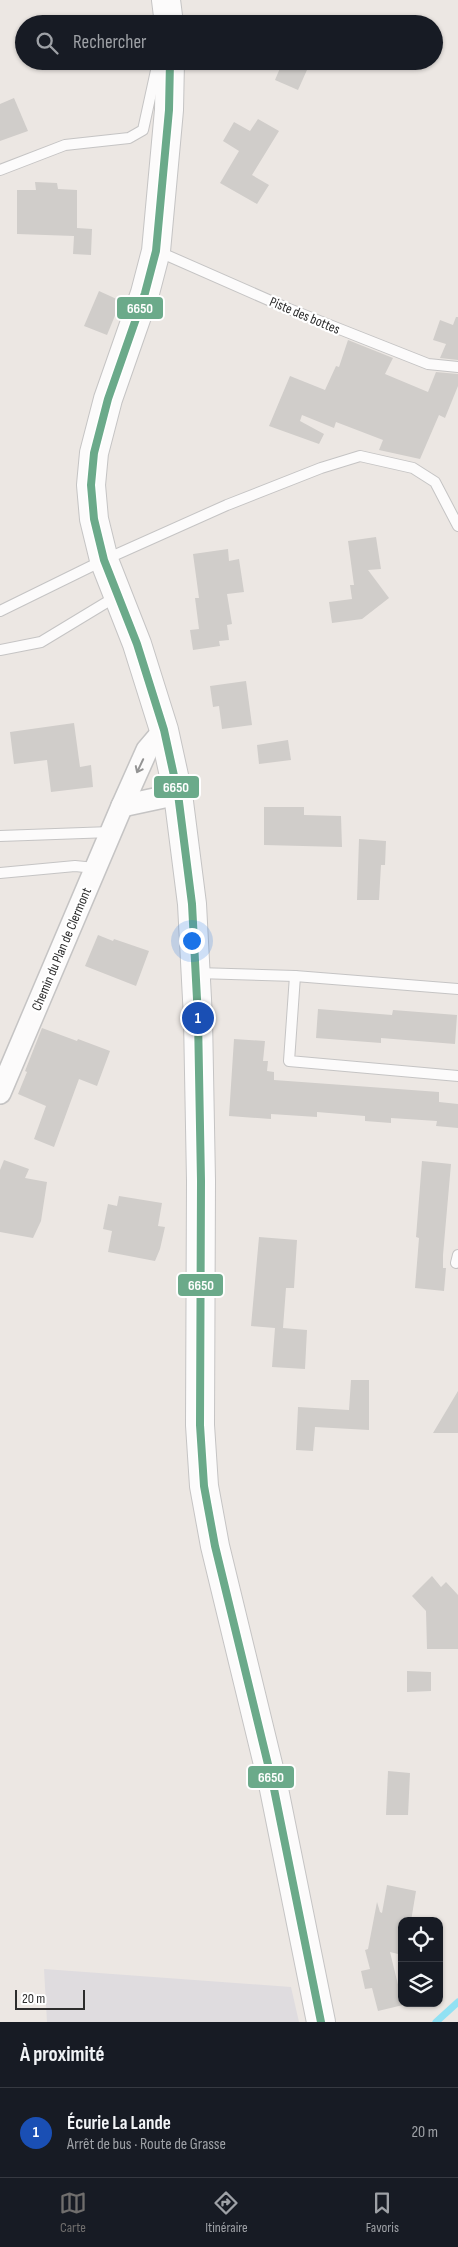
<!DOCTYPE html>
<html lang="fr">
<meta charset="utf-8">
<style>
:root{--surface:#171b24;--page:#20242c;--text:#f1f3f6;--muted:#9ea1a6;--line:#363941;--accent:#706e6d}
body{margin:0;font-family:"Sofia Sans Condensed",sans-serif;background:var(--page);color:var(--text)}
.controls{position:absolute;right:15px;bottom:15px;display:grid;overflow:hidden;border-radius:10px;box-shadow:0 1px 4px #0004}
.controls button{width:45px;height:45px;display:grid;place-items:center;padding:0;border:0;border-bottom:1px solid var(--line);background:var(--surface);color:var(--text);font:25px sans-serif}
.scale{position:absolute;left:15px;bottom:12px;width:70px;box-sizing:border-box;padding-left:5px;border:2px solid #2d2d2d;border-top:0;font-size:14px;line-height:18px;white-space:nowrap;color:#2d2d2d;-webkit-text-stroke:4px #fff;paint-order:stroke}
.you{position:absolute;left:191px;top:940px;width:18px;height:18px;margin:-12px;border:4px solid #fff;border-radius:50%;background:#1a73e8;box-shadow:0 0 0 8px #1a73e833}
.badge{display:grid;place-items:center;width:32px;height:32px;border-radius:50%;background:var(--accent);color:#fff;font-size:16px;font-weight:700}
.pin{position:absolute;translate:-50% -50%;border:2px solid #fff;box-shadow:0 1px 5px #0006}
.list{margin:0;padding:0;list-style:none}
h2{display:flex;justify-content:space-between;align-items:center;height:65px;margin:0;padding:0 20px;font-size:21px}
h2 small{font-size:16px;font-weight:400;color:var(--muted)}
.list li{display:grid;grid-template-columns:32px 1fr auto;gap:15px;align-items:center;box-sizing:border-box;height:90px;padding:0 20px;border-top:1px solid var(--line)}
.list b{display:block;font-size:19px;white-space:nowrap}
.list p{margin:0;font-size:16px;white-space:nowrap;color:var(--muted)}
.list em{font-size:16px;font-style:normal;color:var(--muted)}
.icon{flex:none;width:28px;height:28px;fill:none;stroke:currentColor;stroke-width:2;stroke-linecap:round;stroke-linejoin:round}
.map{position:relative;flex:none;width:458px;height:2022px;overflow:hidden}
.search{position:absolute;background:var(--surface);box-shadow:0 1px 4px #0004;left:15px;right:15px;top:15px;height:55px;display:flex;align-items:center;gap:12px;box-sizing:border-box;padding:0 18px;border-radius:28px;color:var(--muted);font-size:19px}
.sheet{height:155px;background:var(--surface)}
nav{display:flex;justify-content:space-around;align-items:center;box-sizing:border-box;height:70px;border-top:1px solid var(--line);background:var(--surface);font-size:14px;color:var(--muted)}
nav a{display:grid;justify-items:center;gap:2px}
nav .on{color:var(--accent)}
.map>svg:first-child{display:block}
.industrial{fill:#dfdcdf}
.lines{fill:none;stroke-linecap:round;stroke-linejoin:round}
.stream{stroke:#91e1f3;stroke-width:7}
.building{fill:#d0cdca}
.lane-casing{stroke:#c5c4c4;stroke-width:12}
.street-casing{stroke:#c5c4c4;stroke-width:24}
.secondary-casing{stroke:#c5c4c4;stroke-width:30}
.lane{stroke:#fcfbfb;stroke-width:10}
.street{stroke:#fcfbfb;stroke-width:21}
.secondary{stroke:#fcfbfb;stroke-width:28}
.bus-1-casing{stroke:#fff;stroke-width:11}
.bus-1{stroke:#6baa8a;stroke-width:8}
.oneway{stroke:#949494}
.labels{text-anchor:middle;stroke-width:4.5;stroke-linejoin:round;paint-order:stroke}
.street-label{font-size:14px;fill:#2d2d2d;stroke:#fff}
.line-badge{stroke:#fff;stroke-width:2}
.badge-label{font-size:14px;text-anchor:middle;font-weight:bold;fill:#fff}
</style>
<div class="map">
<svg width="458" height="2022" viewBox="0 0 458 2022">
<rect width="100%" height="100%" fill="#ece7e3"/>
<polygon class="industrial" points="44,1969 291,1987 299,2022 47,2022"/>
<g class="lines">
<polyline class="stream" points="436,2022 458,2002"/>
</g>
<g class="building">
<polygon points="283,61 311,61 298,90 275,80"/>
<polygon points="14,98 28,131 0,141 0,104"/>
<polygon points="258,119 279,131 252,175 269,185 257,204 220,183 239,151 223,141 234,122 250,131"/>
<polygon points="35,182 57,183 58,189 77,190 77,228 92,229 91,255 73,254 74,236 17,234 17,190 36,190"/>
<polygon points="99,291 121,301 107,335 84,326"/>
<polygon points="456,317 458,317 458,360 440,358 446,344 433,340 440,320 453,325"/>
<polygon points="348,340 393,358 385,374 428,392 436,372 458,374 458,386 445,418 439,415 420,459 379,450 383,440 336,422 334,428 302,415 300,421 324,434 319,444 269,426 290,376 325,390 336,366 339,367"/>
<polygon points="376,537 381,569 368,570 389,598 362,619 332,623 329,602 352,599 350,585 354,585 348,541"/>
<polygon points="228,549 229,561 239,559 244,592 227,594 232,624 227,625 229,640 219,641 220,646 193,650 190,630 199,629 195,598 199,598 193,554"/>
<polygon points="246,681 252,725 222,729 219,706 213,707 210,686"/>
<polygon points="74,723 80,767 91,765 93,787 51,792 47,760 14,764 10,732"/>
<polygon points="288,740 291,760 259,764 257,745"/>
<polygon points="264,807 304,807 304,815 341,816 342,847 264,845"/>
<polygon points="359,839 386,841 385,865 381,865 379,900 357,900"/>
<polygon points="98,935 113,941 114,939 149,951 136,986 85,966"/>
<polygon points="318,1009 392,1015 393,1010 457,1015 455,1044 381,1038 381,1043 316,1038"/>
<polygon points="42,1028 77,1041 78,1039 110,1051 97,1086 79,1079 54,1147 34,1139 46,1106 18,1094 27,1072 25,1071"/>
<polygon points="234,1039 265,1041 263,1061 268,1061 267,1071 274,1072 274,1080 439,1092 439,1102 458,1104 458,1128 436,1126 437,1121 391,1118 391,1123 365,1121 365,1116 317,1112 317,1117 271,1114 271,1119 229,1116"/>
<polygon points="4,1160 29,1169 25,1178 47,1182 41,1221 33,1238 0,1232 0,1170"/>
<polygon points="422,1161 451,1164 443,1255 443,1268 446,1268 444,1291 415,1288 419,1238 416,1237"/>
<polygon points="119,1196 162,1203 158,1226 165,1227 160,1249 155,1261 108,1252 112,1231 103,1229 108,1204 117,1206"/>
<polygon points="259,1237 297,1240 294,1288 286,1288 283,1328 307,1330 305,1369 272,1367 275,1328 251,1326"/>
<polygon points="351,1380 369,1380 369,1430 315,1427 313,1451 296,1450 298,1407 349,1410"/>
<polygon points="458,1391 458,1433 433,1433"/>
<polygon points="432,1576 441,1587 446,1582 458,1595 458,1649 427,1649 426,1611 412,1596"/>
<polygon points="407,1671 431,1672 431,1691 407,1692"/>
<polygon points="388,1771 410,1773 408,1815 386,1815"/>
<polygon points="387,1885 416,1891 411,1921 402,1921 402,1955 390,1952 403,2005 378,2011 372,1988 365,1989 361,1971 370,1969 365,1950 368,1949 377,1902 380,1912 382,1913"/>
</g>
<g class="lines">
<defs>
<g id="lane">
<polyline points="0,170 65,145 129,138 143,130 157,66 161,61"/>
<polyline points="157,251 289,309 428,364 458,367"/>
<polyline points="0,611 104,560 227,505 321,468 360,456 413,468 435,482 458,526"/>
<polyline points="0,650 41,642 117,596"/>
<polyline points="0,836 111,832"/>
<polyline points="0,873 75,866 95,868"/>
<polyline points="197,973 295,976 458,989"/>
<polyline points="295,976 289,1061 458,1076"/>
<polyline points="456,1263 458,1255"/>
</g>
<g id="street">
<polyline points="122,806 178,794"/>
<polyline points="0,1093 122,806 147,750 164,730"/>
</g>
<g id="secondary">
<polyline points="166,0 169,24"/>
<polyline points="170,61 169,110 156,251 145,293 108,399 94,453 91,485 94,519 104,560 137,644 164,730 178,794 192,904 198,1018 201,1181 200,1425 204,1486 215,1546 274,1789 321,2022"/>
</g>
</defs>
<use href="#lane" class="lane-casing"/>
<use href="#street" class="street-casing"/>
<use href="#secondary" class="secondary-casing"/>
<use href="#lane" class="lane"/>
<use href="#street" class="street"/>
<use href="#secondary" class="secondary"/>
<defs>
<polyline id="bus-1" points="170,61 169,110 156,251 145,293 108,399 94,453 91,485 94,519 104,560 137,644 164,730 178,794 192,904 198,1018 201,1181 200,1425 204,1486 215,1546 274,1789 321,2022"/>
</defs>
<use href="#bus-1" class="bus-1-casing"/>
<use href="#bus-1" class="bus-1"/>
</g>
<defs><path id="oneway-shaft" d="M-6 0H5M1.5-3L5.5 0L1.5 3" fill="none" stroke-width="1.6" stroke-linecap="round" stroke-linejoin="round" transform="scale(1.25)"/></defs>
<use class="oneway" href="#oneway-shaft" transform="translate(140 766) rotate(115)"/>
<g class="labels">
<g class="street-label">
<text transform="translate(305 315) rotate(23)" y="5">Piste des bottes</text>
<text transform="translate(61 949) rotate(-67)" y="5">Chemin du Plan de Clermont</text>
</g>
</g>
<g class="line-badge">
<rect x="116" y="296" width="48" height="24" rx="5" fill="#6baa8a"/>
<rect x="153" y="775" width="47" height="24" rx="5" fill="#6baa8a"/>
<rect x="177" y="1273" width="47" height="24" rx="5" fill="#6baa8a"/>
<rect x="247" y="1765" width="48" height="24" rx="5" fill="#6baa8a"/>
</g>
<g class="badge-label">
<text x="140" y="313">6650</text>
<text x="176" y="792">6650</text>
<text x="201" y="1290">6650</text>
<text x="271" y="1782">6650</text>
</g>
</svg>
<div class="controls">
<button><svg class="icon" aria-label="locate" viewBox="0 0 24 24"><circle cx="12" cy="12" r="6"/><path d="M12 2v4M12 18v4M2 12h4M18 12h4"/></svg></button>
<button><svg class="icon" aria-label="layers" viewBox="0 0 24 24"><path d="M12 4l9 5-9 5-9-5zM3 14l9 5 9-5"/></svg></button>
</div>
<div class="scale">20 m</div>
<div class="you"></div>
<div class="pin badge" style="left:198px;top:1018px;background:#1a4fb4">1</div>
<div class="search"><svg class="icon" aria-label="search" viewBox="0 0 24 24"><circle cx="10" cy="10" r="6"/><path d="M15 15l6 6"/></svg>Rechercher</div>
</div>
<section class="sheet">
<h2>À proximité<small></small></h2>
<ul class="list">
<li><span class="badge" style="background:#1a4fb4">1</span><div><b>Écurie La Lande</b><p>Arrêt de bus · Route de Grasse</p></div><em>20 m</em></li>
</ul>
</section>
<nav>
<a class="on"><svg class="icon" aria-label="map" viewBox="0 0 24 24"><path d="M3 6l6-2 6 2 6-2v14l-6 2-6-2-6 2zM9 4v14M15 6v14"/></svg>Carte</a>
<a><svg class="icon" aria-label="directions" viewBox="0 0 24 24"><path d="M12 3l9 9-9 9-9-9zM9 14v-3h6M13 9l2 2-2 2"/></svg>Itinéraire</a>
<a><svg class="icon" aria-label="saved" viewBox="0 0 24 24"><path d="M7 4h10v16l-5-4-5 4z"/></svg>Favoris</a>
</nav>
